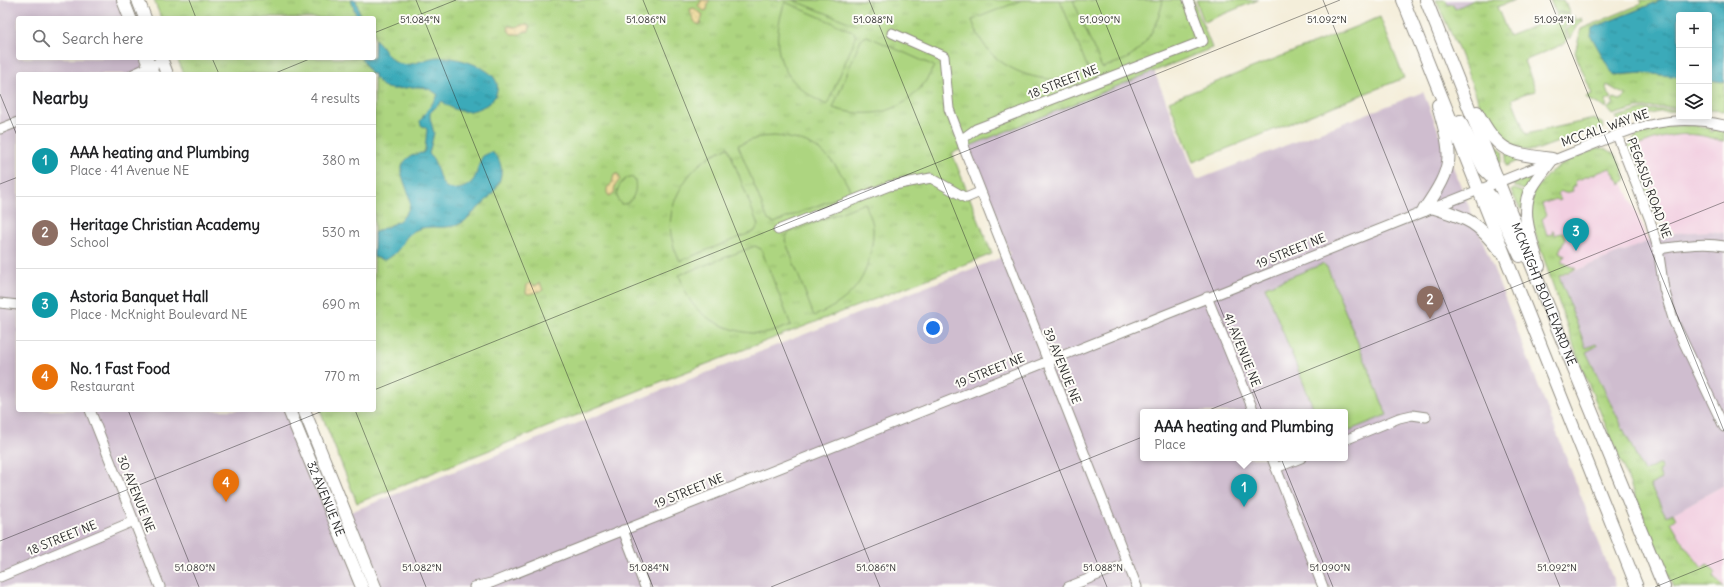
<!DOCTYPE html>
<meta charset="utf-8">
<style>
:root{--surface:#fff;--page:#f2f2f2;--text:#202124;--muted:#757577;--line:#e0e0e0;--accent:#1a73e8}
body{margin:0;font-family:Delius,sans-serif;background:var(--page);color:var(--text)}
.controls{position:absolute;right:12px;top:12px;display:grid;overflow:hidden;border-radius:4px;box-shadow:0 2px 10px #0003}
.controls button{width:36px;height:36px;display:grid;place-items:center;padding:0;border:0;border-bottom:1px solid var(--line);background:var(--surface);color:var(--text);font:20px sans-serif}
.you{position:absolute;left:933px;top:328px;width:14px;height:14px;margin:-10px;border:3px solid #fff;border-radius:50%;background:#1a73e8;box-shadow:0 0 0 6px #1a73e833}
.badge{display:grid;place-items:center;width:26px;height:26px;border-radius:50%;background:var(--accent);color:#fff;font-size:13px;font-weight:700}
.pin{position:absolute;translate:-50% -33px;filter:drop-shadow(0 1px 2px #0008)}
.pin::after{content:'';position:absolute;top:21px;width:14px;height:12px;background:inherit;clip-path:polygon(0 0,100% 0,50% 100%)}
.popup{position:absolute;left:1140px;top:409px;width:208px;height:52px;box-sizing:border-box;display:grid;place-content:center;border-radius:4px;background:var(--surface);filter:drop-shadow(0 1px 3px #0005);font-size:13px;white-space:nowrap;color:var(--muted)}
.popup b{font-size:15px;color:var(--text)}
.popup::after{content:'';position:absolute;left:50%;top:100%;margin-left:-8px;border:8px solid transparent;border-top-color:var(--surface)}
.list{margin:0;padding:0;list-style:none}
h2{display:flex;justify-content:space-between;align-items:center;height:52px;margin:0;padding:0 16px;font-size:17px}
h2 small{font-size:13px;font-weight:400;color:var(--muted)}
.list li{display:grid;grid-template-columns:26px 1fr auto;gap:12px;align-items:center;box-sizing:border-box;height:72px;padding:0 16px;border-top:1px solid var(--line)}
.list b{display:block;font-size:15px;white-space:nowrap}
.list p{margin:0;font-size:13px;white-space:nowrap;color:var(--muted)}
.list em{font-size:13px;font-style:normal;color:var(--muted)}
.icon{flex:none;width:22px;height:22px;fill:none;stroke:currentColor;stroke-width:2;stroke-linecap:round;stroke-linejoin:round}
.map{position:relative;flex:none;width:1724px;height:587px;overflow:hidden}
.search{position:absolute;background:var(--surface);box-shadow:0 2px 10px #0003;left:16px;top:16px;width:360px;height:44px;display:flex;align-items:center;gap:10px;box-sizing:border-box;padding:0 14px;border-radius:4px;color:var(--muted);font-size:15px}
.panel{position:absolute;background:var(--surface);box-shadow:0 2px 10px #0003;left:16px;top:72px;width:360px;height:340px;border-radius:4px}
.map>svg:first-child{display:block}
.built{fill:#f2cfe1}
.industrial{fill:#cfbdcf;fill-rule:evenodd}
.grass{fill:url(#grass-tufts);stroke:#6c8056}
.sand{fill:url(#sand-dots);stroke:#8c8264}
.pitch{fill:#add580;stroke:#6c8056}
.water{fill:url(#water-ripples);stroke:#336a72}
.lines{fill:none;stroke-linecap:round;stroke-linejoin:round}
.minor-casing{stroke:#908c82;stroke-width:11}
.major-casing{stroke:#908c82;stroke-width:14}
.minor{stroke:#fff;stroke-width:9}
.major{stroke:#fff;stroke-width:12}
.ticks{fill:none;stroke:#2b2b2b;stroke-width:1;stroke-opacity:0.45}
.labels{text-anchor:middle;stroke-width:4;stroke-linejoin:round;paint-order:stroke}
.street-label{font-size:12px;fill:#2b2b2b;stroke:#fdfcf7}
.ticks-label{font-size:10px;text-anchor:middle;fill:#2b2b2b;stroke:#fdfcf7;stroke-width:4;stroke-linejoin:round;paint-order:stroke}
</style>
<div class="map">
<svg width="1724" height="587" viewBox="0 0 1724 587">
<defs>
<pattern id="grass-tufts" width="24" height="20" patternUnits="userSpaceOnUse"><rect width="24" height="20" fill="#add580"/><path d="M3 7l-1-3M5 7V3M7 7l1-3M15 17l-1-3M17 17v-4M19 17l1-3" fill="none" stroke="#95b76f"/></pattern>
<pattern id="sand-dots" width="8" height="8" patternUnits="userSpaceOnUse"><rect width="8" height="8" fill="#eeda9e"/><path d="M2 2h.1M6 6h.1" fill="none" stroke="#cb8" stroke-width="1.8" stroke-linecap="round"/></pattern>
<pattern id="water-ripples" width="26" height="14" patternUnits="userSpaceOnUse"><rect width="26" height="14" fill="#3baab9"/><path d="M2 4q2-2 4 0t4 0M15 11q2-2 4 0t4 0" fill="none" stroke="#328b97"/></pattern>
</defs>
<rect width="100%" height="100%" fill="#fdfcf7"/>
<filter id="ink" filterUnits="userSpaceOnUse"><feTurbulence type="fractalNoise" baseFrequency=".025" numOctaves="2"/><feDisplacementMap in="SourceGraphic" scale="8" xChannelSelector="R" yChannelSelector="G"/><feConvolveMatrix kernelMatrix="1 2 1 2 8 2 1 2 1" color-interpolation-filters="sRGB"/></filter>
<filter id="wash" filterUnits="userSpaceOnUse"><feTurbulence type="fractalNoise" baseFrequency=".012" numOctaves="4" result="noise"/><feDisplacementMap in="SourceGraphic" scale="16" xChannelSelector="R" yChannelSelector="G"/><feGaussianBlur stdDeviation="0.9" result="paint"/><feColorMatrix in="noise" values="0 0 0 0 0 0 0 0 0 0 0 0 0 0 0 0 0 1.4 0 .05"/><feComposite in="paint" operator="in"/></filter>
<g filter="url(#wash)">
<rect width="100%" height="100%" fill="#f4eeda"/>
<g class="built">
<polygon points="1683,134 1697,134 1724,142 1724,233 1711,231 1675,233 1665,226 1636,155 1640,145 1663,136"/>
<polygon points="1613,160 1649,241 1557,278 1537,215 1541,191"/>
<polygon points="1724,485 1724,587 1715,587 1663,519"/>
</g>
<g class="industrial">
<path d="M0,0H117L124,18H18V58H141L147,74H18V410H285L330,520L1010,254L967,147L1154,71L1197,180L1423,92L1484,244L1616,587H0ZM1143,412H1345V458H1143Z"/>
<polygon points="1440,0 1490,0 1447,17"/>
<polygon points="1711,231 1724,233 1724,485 1663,519 1594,377 1557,278 1649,241 1675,233"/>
</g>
<g class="grass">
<polygon points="154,0 1193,0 1212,48 952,153 992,254 665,380 357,503 320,410 374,410 374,74 184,74 177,58 374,58 374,18 161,18"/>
<polygon points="1436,0 1446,0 1448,5 1453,4 1455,9 1474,0 1515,0 1497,7 1509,36 1557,17 1556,14 1559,13 1570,15 1573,23 1564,28 1567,39 1564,44 1524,61 1536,91 1526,93 1512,99 1526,134 1594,119 1603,124 1602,129 1597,130 1591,130 1536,150 1523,150 1509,145 1487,123 1459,51"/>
<polygon points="1550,0 1563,0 1565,4 1567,4 1570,13 1559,12 1556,13"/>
<polygon points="1640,0 1662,0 1592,28 1613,75 1644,73 1679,77 1679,107 1637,108 1612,115 1607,109 1614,104 1612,101 1614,98 1620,100 1624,98 1625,95 1607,85 1606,88 1607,92 1612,98 1606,101 1606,105 1607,106 1606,108 1587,99 1586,97 1592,94 1575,53 1581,29 1641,4"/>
<polygon points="1574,16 1576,20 1582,18 1583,21 1577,27 1570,39 1566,30 1575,24 1572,17"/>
<polygon points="1709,80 1724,82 1724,111 1709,110"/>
<polygon points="1679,109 1679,111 1659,112 1619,122 1616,117 1642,110"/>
<path d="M1693,125L1710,128V131L1713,132L1714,129L1724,132V142C1692,130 1671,133 1640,145L1636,155L1660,212L1652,211L1629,154V144H1631L1636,136L1655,129V128L1662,126Z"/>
<polygon points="1494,143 1503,152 1501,162 1499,163 1492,145"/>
<path d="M1598,148C1617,148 1620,164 1626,179L1621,184L1610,168L1575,181L1576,184H1574L1575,186L1572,187L1573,191L1565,193L1560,191L1557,194L1561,200L1558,201L1556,199L1542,204L1546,216L1542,219L1547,235L1552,234L1553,230L1555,235L1563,232L1565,238L1559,252L1565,255L1562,262L1576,269L1559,276L1586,348L1596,344L1597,346L1586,352L1644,472L1659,464L1662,469L1658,471L1662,479L1650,485L1666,516L1673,513L1676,519L1671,522L1685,546L1702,568L1707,564L1716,573L1713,577L1724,587H1673L1579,361L1533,227L1531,214L1533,192L1550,172L1570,160Z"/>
<polygon points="1507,153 1519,157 1520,160 1506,166 1505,162"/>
<polygon points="1531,176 1533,178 1525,190 1515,187 1513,183"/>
<polygon points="1514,189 1524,193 1523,209 1520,209 1511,191"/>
</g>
<g class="sand">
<polygon points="702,0 709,0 707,10 704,11 698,6"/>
<path d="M694,8L703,15L700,24H697C693,21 691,15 690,9Z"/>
<polygon points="526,24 530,26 529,31 523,32 521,34 511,34 508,30 509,26 516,27"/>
<polygon points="618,174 620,179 615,186 614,194 609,196 607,193 607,188 612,183 614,175"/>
<polygon points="530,283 535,286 540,283 543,290 529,294 526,293 527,285"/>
</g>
<g class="pitch">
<polygon points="793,0 870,0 861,23 856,25"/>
<path d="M1022,0H1060L1089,71C1080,75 1069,79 1059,79C1032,81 997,66 983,43C978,36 975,28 972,20Z"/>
<path d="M1073,0H1163C1159,21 1150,40 1134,54C1126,61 1111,64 1102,68Z"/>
<polygon points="1196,0 1258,0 1204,22"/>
<path d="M785,2L854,32L856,37L827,105C780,82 768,50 785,2Z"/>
<polygon points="1380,17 1404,78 1193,162 1169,101"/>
<path d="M867,36L934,66C914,109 878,122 833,108L861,39Z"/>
<path d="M774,136C815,139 834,156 851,192L774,223L768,220L738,145L760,137Z"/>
<path d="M728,147L758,225L755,231L680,261C677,255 674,249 673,243C663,212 682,177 706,159C712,154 721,151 728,147Z"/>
<path d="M629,177L633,178L635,181C637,190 633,205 621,204C612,195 619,182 629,177Z"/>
<path d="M865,203C867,209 870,215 872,221C874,229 873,240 871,249C866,284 846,303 814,316L785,240L788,233Z"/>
<path d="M755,246L761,249L791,325C783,328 776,331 768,333C743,336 707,324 692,303C686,295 683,285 679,275Z"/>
<polygon points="1323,264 1327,267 1331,276 1387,415 1345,432 1345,412 1315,412 1265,287"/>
</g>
<g class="water">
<polygon points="351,0 356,0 361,18 357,18"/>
<polygon points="1662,0 1724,0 1724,82 1709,80 1709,15 1679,15 1679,77 1644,73 1613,75 1591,36 1592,28"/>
<path d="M375,39C384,46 388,61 400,64C415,67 427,56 441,57C458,57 507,70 496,94C493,102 485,106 478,109C464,114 453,111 442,101L430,113V118L434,133L429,154C441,163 435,193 458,189C464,188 470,185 474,179C478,172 478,163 483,156L491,152C497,155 500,161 501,167C504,190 479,206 465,221C446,233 431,222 414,231C401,238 401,255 384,260L374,257V233C387,225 403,224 409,208C414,190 391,172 408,158C413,155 417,153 423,153L425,150L427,129L421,125L420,121L438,95C432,90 426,87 418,87C407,86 393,93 383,86C380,84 377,80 374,77V74H371L361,58H374Z"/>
</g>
</g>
<g filter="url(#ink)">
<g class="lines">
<defs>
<g id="minor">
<polyline points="892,33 944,56 949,109 963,146"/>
<polyline points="133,74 162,61"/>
<polyline points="0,129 18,122"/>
<polyline points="1617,135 1650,220 1658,249 1664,289 1674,322 1724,427"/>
<polyline points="778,230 889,186 931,178 966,198 980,192"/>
<path d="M1658,249C1680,246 1702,242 1724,246"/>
<polyline points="1207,297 1254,412"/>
<polyline points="0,303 18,305"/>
<polyline points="90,410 160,587"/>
<polyline points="1345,440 1399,418 1412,415 1426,417"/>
<polyline points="1272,458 1323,587"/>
<polyline points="1276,468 1301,458"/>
<polyline points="623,530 645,587"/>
<polyline points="0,577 134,521"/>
<path d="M474,587L491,583L1617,135C1654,121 1685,116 1724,125"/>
<polyline points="1068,587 1128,563"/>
<polyline points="1137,587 963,146 965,137 976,129 1203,41 1188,0"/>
</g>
<g id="major">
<polyline points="123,0 130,18"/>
<polyline points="138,0 145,18"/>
<polyline points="1403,0 1637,587"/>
<path id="s1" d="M1426,0L1544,296L1664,587"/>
<polyline points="146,58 153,74"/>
<polyline points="161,58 167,74"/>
<path d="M1477,112C1499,153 1508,153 1552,159C1545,169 1537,178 1532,187C1518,211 1532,242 1539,266"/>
<polyline points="1460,121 1484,169 1494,179"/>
<polyline points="1486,191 1493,199 1520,256"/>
<path d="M1432,207C1468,219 1476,220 1500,251"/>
<path d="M1424,210C1455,165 1453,157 1438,105"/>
<path id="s2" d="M289,410L362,587"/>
<polyline points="304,410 375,587"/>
</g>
</defs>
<use href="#minor" class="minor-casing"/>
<use href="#major" class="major-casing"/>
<use href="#minor" class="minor"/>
<use href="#major" class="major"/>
</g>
</g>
<path class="ticks" d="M189,0L196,18M416,0L653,587M643,0L880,587M869,0L1107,587M1096,0L1333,587M1323,0L1560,587M1550,0L1724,431M374,33L456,0M212,58L219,74M273,74L312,58M0,94L18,138M0,184L18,177M374,390L1340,0M128,410L199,587M355,410L426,587M0,541L325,410M771,587L1724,202M1655,587L1724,559"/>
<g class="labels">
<g class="street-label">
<text transform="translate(1063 82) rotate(-21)" y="4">18 STREET NE</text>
<text transform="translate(1605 128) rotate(-19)" y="4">MCCALL WAY NE</text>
<text transform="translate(1649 188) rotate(70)" y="4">PEGASUS ROAD NE</text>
<text transform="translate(1291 251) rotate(-22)" y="4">19 STREET NE</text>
<text dy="4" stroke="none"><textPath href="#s1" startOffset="317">MCKNIGHT BOULEVARD NE</textPath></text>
<text transform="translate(1242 350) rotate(68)" y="4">41 AVENUE NE</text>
<text transform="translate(1062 366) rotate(68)" y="4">39 AVENUE NE</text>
<text transform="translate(990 371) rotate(-22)" y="4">19 STREET NE</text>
<text transform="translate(689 491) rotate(-22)" y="4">19 STREET NE</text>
<text transform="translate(136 494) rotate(68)" y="4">30 AVENUE NE</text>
<text dy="4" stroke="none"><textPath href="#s2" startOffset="96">32 AVENUE NE</textPath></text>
<text transform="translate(62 538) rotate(-22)" y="4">18 STREET NE</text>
</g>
</g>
<g class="ticks-label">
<text x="420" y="23">51.084°N</text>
<text x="646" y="23">51.086°N</text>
<text x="873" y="23">51.088°N</text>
<text x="1100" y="23">51.090°N</text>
<text x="1327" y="23">51.092°N</text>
<text x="1554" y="23">51.094°N</text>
<text x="195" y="571">51.080°N</text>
<text x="422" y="571">51.082°N</text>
<text x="649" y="571">51.084°N</text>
<text x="876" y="571">51.086°N</text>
<text x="1103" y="571">51.088°N</text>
<text x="1330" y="571">51.090°N</text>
<text x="1557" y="571">51.092°N</text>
</g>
</svg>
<div class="controls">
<button>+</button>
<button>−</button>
<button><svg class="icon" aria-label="layers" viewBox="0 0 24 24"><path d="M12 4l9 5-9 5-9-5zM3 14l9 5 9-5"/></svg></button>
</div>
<div class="you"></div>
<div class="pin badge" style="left:1244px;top:507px;background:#0f9aa8">1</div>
<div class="popup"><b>AAA heating and Plumbing</b>Place</div>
<div class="pin badge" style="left:1430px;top:319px;background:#8d6e63">2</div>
<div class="pin badge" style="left:1576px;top:251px;background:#0f9aa8">3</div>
<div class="pin badge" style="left:226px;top:502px;background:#e8710a">4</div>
<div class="search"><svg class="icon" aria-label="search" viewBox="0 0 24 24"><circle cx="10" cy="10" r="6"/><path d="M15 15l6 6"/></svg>Search here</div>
<section class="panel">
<h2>Nearby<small>4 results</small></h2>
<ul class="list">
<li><span class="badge" style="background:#0f9aa8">1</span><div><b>AAA heating and Plumbing</b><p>Place · 41 Avenue NE</p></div><em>380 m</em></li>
<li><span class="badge" style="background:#8d6e63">2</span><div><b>Heritage Christian Academy</b><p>School</p></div><em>530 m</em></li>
<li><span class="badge" style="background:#0f9aa8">3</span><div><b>Astoria Banquet Hall</b><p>Place · McKnight Boulevard NE</p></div><em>690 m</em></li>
<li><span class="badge" style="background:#e8710a">4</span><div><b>No. 1 Fast Food</b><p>Restaurant</p></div><em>770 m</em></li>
</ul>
</section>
</div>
